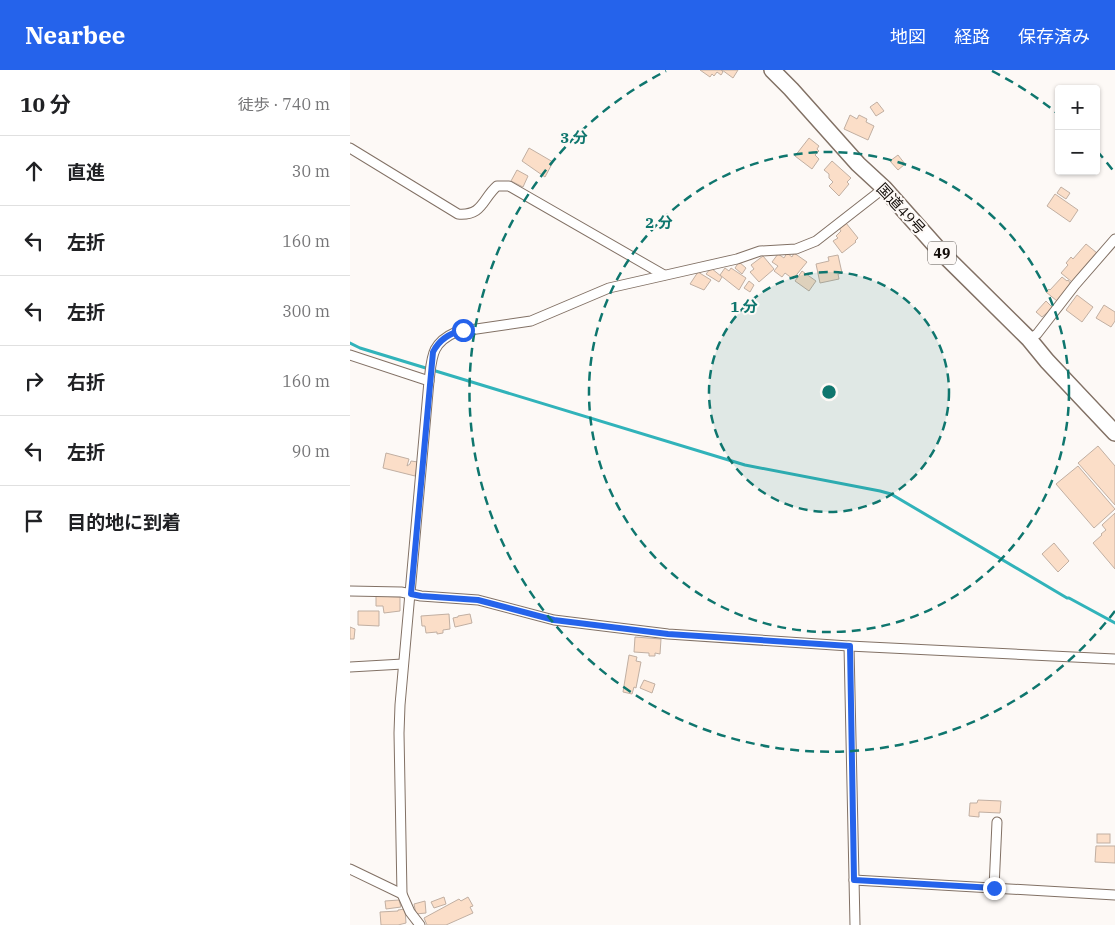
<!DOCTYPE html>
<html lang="ja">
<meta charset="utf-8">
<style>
:root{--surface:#fff;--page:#f6f6f6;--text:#202124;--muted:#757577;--line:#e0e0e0;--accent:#2563eb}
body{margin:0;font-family:"IBM Plex Serif","Noto Sans JP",serif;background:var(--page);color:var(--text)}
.controls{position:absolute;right:15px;top:15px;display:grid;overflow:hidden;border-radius:5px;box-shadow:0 1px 4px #0004}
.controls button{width:45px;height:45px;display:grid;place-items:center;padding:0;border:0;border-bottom:1px solid var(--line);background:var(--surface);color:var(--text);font:25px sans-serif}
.stop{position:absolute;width:15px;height:15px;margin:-11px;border:4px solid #2563eb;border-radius:50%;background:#fff}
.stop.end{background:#2563eb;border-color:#fff;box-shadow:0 1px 5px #0008}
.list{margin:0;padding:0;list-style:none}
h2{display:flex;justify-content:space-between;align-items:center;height:65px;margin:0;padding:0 20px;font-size:21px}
h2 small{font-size:16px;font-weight:400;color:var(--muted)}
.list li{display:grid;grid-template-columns:32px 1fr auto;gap:15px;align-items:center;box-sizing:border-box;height:70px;padding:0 20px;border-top:1px solid var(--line)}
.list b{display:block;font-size:19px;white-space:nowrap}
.list em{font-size:16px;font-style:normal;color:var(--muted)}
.icon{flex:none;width:28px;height:28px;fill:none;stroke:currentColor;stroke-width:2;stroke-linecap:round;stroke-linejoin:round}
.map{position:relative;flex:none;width:765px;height:855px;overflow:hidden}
header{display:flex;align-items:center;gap:30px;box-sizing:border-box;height:70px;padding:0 25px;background:var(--accent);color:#fff}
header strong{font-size:24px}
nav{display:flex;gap:28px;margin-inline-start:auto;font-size:18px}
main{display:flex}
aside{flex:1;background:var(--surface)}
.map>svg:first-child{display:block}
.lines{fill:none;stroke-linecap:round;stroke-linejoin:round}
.stream{stroke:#31b3ba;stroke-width:3}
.building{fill:#fbdec8;stroke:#c1afa2}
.street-casing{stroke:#827165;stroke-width:11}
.highway-casing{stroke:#827165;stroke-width:18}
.street{stroke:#fff;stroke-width:9}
.highway{stroke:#fff;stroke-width:15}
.route{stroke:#2563eb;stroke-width:6}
.ring{fill:none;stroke:#0f766e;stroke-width:2.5;stroke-dasharray:9 6}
.labels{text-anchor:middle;stroke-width:4;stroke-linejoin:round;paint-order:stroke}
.shield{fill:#fdf9f6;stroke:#595450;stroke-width:1}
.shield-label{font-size:14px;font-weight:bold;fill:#130d09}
.street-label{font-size:15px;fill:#130d09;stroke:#fdf9f6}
.centre{fill:#0f766e;stroke:#fdf9f6;stroke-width:2.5}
.ring-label{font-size:15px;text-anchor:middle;font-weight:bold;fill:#0f766e;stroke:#fdf9f6;stroke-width:4;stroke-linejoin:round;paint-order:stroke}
</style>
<header>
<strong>Nearbee</strong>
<nav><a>地図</a><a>経路</a><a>保存済み</a></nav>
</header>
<main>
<aside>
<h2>10 分<small>徒歩 · 740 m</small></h2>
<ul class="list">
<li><svg class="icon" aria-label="ahead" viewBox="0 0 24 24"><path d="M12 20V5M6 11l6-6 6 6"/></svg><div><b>直進</b></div><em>30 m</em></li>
<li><svg class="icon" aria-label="left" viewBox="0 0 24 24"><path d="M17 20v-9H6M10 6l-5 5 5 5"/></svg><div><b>左折</b></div><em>160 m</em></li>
<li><svg class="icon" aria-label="left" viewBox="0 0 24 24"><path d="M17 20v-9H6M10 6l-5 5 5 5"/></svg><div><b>左折</b></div><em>300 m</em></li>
<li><svg class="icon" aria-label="right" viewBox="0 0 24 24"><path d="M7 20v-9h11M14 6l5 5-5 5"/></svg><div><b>右折</b></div><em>160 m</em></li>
<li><svg class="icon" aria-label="left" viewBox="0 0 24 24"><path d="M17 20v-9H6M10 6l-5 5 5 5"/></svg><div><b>左折</b></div><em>90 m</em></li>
<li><svg class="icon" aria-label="arrive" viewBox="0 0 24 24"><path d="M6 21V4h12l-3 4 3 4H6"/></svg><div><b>目的地に到着</b></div></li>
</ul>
</aside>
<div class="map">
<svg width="765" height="855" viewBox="0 0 765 855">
<rect width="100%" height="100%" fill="#fdf9f6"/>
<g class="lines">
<polyline class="stream" points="0,273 10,278 395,395 530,421 541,424 717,528 719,528 765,553"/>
</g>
<g class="building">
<polygon points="350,0 371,0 373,2 371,5 367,2 364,6 362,4 360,7"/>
<polygon points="372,0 388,0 383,8"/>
<polygon points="527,32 534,41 526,46 520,37"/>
<polygon points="500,45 507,49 509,45 517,49 516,52 524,56 518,70 494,59"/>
<polygon points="459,68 469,76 467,79 469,81 465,85 469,89 462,99 445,86"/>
<polygon points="179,78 203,92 195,107 172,91"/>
<polygon points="548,85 555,94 548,100 540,91"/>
<polygon points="482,91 501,108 497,112 499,114 489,126 479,116 483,112 479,108 479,104 474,100"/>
<polygon points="167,100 178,106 173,117 161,111"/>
<polygon points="711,117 720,123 716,129 707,123"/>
<polygon points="705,124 728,140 720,152 697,136"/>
<polygon points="496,153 508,168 505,171 506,172 492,183 483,171 488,168 486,166 491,161 489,158"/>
<polygon points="736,174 747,183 722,212 711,203 718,195 716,193 721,187 723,189"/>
<polygon points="437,183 442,187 444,183 457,192 443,209 435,203 432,207 424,201 428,196 422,192 428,184 434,188"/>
<polygon points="488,185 492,203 488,204 489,209 470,213 466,194 479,191 478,187"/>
<polygon points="413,186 424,199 409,212 400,202 404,199 401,195"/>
<polygon points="389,192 396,198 392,204 385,198"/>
<polygon points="361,198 372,207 369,212 356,204"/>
<polygon points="375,198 379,201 381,198 396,208 389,220 370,205"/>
<polygon points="452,201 466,211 459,221 445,211"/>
<polygon points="348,202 361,210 354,220 340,214"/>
<polygon points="712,207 717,211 718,210 721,214 707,231 696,222 699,219 700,220"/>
<polygon points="399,211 404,215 400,222 394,218"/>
<polygon points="727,225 743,237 732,252 716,240"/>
<polygon points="696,231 703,238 692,247 686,242"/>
<polygon points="754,235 765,242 765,251 761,257 746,248"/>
<polygon points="748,376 765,396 765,435 728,393"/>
<polygon points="36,383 59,389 57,396 60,394 61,391 68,392 65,406 33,398"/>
<polygon points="728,396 765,439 744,458 706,414"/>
<polygon points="765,443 765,499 743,473 752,465 751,464 756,460 752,455"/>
<polygon points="704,473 719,491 708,502 692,484"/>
<polygon points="26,526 50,527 50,541 34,543 33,536 26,536"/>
<polygon points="8,541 29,541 29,556 8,555"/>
<polygon points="99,544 100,559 93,560 93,563 87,564 87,562 76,563 75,556 72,556 71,546"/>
<polygon points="120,544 122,553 105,557 103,548 108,547 108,546"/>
<polygon points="0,557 5,559 4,569 0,569"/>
<polygon points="285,567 311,569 310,584 305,583 305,586 299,586 299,583 284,582"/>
<polygon points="279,585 287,587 286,591 291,592 286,618 284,617 282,624 273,622"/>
<polygon points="294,610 305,614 302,623 290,618"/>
<polygon points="628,730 651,731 650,743 629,742 629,747 619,746 620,733 627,733"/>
<rect x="747" y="764" width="13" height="9"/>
<polygon points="746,776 765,776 765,793 745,792"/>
<polygon points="94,827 96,834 84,838 81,832"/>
<polygon points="118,827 123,836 120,837 123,843 96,855 77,855 74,848 109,829 111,831"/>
<polygon points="49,830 51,837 36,839 35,831"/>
<polygon points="75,831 76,843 66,844 64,834"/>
<polygon points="55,839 56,853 48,855 31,855 30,842 48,841 48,840"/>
</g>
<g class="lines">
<defs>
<g id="street">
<path d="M0,78L108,144C133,146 132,129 147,116H159L314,205"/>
<polyline points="679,269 687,264 725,215 765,169"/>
<polyline points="0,285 79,311"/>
<polyline points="0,521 51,522 71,526 128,530 204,550 318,564 499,576 765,589"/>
<polyline points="499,576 505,855"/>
<polyline points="0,597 53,594"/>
<polyline points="0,799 52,824"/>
<polyline points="504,810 765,825"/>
<polyline points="644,818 647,752"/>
<path d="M70,855L60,842L52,824L49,663L50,635L79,311C82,287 81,273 106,262L181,251L259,218L387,189L410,181L446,179L466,171L534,118"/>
</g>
<polyline id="highway" points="422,0 441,19 508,94 534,118 591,182 679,269 697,291 765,363"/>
</defs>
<use href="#street" class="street-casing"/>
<use href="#highway" class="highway-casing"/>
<use href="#street" class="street"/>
<use href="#highway" class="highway"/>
</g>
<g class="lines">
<path class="route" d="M113,260C100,263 89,270 83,282L61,524L71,526L128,530L204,550L318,564L500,576L504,810L644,818"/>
</g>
<circle cx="479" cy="322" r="120" fill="#0f766e" fill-opacity=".12"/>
<g class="ring">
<circle cx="479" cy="322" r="120"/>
<circle cx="479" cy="322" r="240"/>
<path d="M765 541A360 360 0 1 1 316 1M642 1A360 360 0 0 1 708 44M747 81A360 360 0 0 1 765 103"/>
</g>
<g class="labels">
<rect class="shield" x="578" y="171.5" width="28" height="23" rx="4"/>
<g class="shield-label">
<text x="592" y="188">49</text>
</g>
<g class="street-label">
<text transform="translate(551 139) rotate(47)" y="5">国道49号</text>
</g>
</g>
<circle cx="479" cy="322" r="8" class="centre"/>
<g class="ring-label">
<text x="224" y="73">3 分</text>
<text x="309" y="158">2 分</text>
<text x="394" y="242">1 分</text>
</g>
</svg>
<div class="controls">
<button>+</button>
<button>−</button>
</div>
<div class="stop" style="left:113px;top:260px"></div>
<div class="stop end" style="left:644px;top:818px"></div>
</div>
</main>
